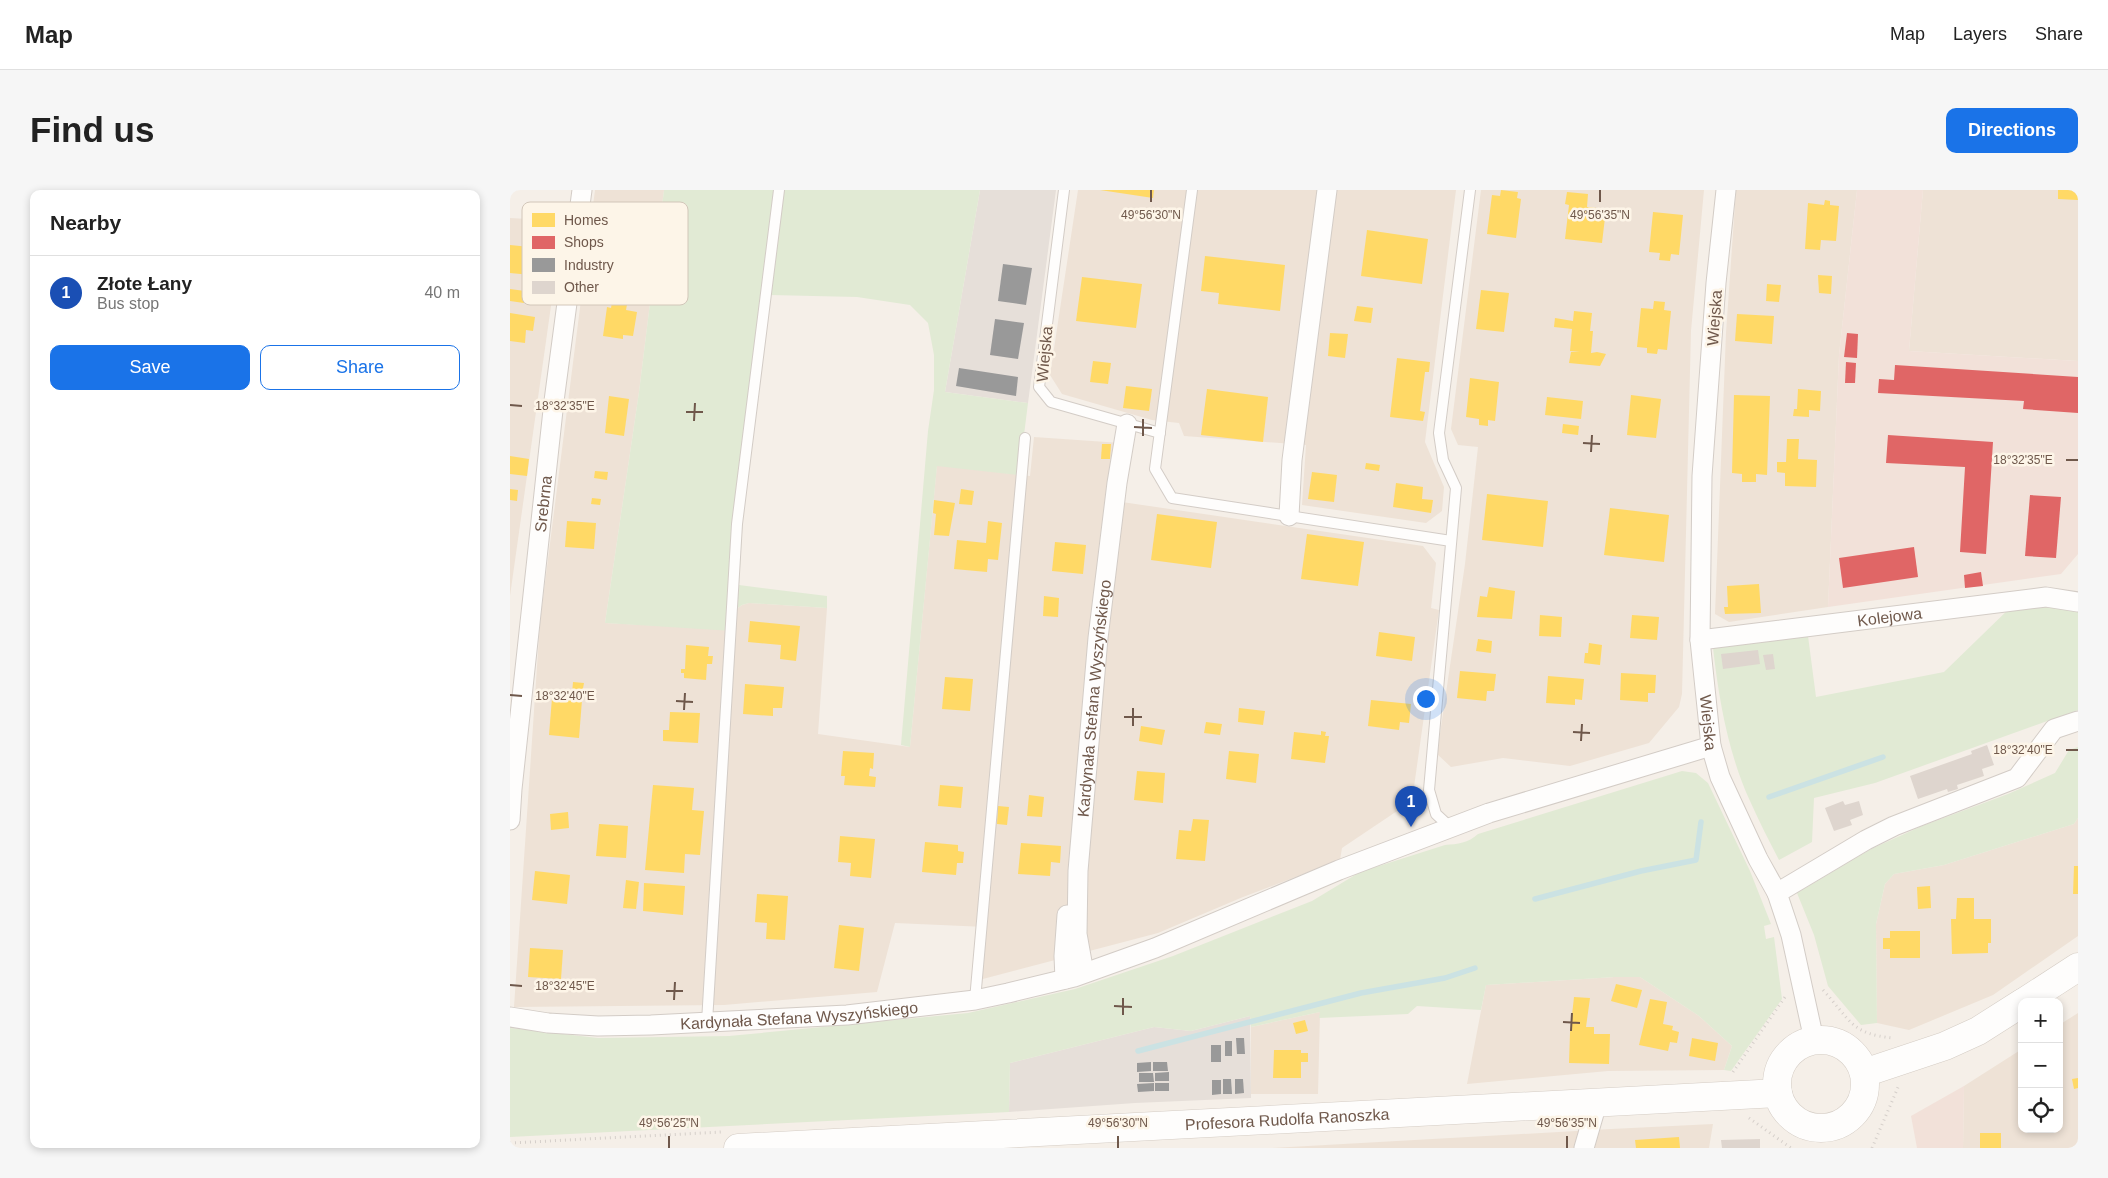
<!DOCTYPE html>
<meta charset="utf-8">
<style>
:root{--surface:#fff;--page:#f6f6f6;--text:#222;--muted:#767676;--line:#e0e0e0;--accent:#1a73e8}
body{margin:0;font-family:Arial,sans-serif;background:var(--page);color:var(--text)}
.controls{position:absolute;right:15px;bottom:15px;display:grid;overflow:hidden;border-radius:10px;box-shadow:0 2px 8px #0003}
.controls button{width:45px;height:45px;display:grid;place-items:center;padding:0;border:0;border-bottom:1px solid var(--line);background:var(--surface);color:var(--text);font:25px sans-serif}
.you{position:absolute;left:915px;top:508px;width:18px;height:18px;margin:-12px;border:4px solid #fff;border-radius:50%;background:#1a73e8;box-shadow:0 0 0 8px #1a73e833}
.badge{display:grid;place-items:center;width:32px;height:32px;border-radius:50%;background:var(--accent);color:#fff;font-size:16px;font-weight:700}
.pin{position:absolute;translate:-50% -41px;filter:drop-shadow(0 1px 2px #0008)}
.pin::after{content:'';position:absolute;top:26px;width:18px;height:15px;background:inherit;clip-path:polygon(0 0,100% 0,50% 100%)}
.list{margin:0;padding:0;list-style:none}
h2{display:flex;justify-content:space-between;align-items:center;height:65px;margin:0;padding:0 20px;font-size:21px}
h2 small{font-size:16px;font-weight:400;color:var(--muted)}
.list li{display:grid;grid-template-columns:32px 1fr auto;gap:15px;align-items:center;box-sizing:border-box;height:75px;padding:0 20px;border-top:1px solid var(--line)}
.list b{display:block;font-size:19px;white-space:nowrap}
.list p{margin:0;font-size:16px;white-space:nowrap;color:var(--muted)}
.list em{font-size:16px;font-style:normal;color:var(--muted)}
.actions{display:flex;gap:10px;padding:15px 20px}
.actions a{flex:1;padding:11px 0;border:1px solid var(--accent);border-radius:10px;text-align:center;font-size:18px;color:var(--accent)}
.actions .main{background:var(--accent);color:#fff}
.icon{flex:none;width:28px;height:28px;fill:none;stroke:currentColor;stroke-width:2;stroke-linecap:round;stroke-linejoin:round}
.map{position:relative;flex:none;width:1568px;height:958px;overflow:hidden;border-radius:10px}
header{display:flex;align-items:center;gap:30px;box-sizing:border-box;height:70px;padding:0 25px;background:var(--surface);border-bottom:1px solid var(--line)}
header strong{font-size:24px}
nav{display:flex;gap:28px;margin-inline-start:auto;font-size:18px}
.intro{display:flex;align-items:center;justify-content:space-between;box-sizing:border-box;height:120px;padding:0 30px}
h1{margin:0;font-size:35px}
.button{padding:12px 22px;border-radius:10px;background:var(--accent);color:#fff;font-size:18px;font-weight:700}
main{display:flex;gap:30px;padding:0 30px}
aside{flex:1;background:var(--surface);border-radius:10px;box-shadow:0 2px 8px #0003}
.map>svg:first-child{display:block}
.residential{fill:#eee2d6}
.commercial{fill:#f2e1d9}
.industrial{fill:#e6dfd9}
.green{fill:#e1ead4}
.homes{fill:#ffd966}
.shops{fill:#e06666}
.industry{fill:#999}
.lines{fill:none;stroke-linecap:round;stroke-linejoin:round}
.stream{stroke:#cbe2e3;stroke-width:5.5}
.building{fill:#ded5ce}
.lane-casing{stroke:#d3ccc6;stroke-width:12}
.street-casing{stroke:#d3ccc6;stroke-width:21}
.secondary-casing{stroke:#d4ccc4;stroke-width:29}
.path{stroke:#d5cfca;stroke-width:3;stroke-dasharray:1 4;stroke-linecap:butt}
.lane{stroke:#fefdfc;stroke-width:10}
.street{stroke:#fefdfc;stroke-width:19}
.secondary{stroke:#fefdfc;stroke-width:28}
.ticks{fill:none;stroke:#6f584b;stroke-width:2}
.labels{text-anchor:middle;stroke-width:5;stroke-linejoin:round;paint-order:stroke}
.street-label{font-size:16px;fill:#6f584b;stroke:#fdf5e8}
.key{fill:#fdf5e8;stroke:#d2c6b9;stroke-width:1}
.key-label{font-size:14px;fill:#6f584b}
.ticks-label{font-size:12px;text-anchor:middle;fill:#6f584b;stroke:#fdf5e8;stroke-width:5;stroke-linejoin:round;paint-order:stroke}
</style>
<header>
<strong>Map</strong>
<nav><a>Map</a><a>Layers</a><a>Share</a></nav>
</header>
<div class="intro"><h1>Find us</h1><a class="button">Directions</a></div>
<main>
<aside>
<h2>Nearby<small></small></h2>
<ul class="list">
<li><span class="badge" style="background:#1a4fb4">1</span><div><b>Złote Łany</b><p>Bus stop</p></div><em>40 m</em></li>
</ul>
<div class="actions"><a class="main">Save</a><a>Share</a></div>
</aside>
<div class="map">
<svg width="1568" height="958" viewBox="0 0 1568 958">
<rect width="100%" height="100%" fill="#f5efe8"/>
<g class="residential">
<polygon points="85,0 154,0 129,202 95,433 155,436 225,420 232,415 239,413 317,418 308,544 400,557 427,275 520,286 524,247 611,253 605,311 913,356 926,373 921,418 929,420 902,611 832,658 830,670 733,707 648,743 469,790 476,737 385,733 367,802 214,815 4,817 30,432"/>
<polygon points="568,0 946,0 915,252 934,297 932,321 916,333 792,315 796,255 674,246 669,233 642,230 552,204 540,185"/>
<polygon points="971,0 1194,0 1181,141 1172,504 1169,517 1139,553 1060,576 993,568 941,577 927,564 955,374 968,257 948,255 941,239"/>
<polygon points="1226,0 1347,0 1329,165 1318,417 1219,432 1205,424 1216,143"/>
<polygon points="1413,0 1568,0 1568,171 1399,161"/>
<polygon points="0,28 53,31 0,406"/>
<polygon points="1568,628 1568,746 1483,805 1399,840 1367,833 1366,734 1375,694 1384,684 1434,675 1564,634"/>
<polygon points="1105,787 1130,787 1189,826 1222,856 1214,880 1098,881 957,894 976,795"/>
<polygon points="810,822 808,904 741,904 741,837"/>
<polygon points="1568,823 1568,958 1453,958 1454,896 1512,859 1512,939 1549,939 1549,835"/>
<polygon points="1203,934 1199,958 762,958 1101,939"/>
</g>
<g class="commercial">
<polygon points="1347,0 1413,0 1399,161 1568,171 1568,364 1551,384 1318,417 1329,165"/>
<polygon points="1454,896 1453,958 1407,958 1401,926"/>
</g>
<g class="industrial">
<polygon points="470,0 546,0 518,213 435,202"/>
<polygon points="740,826 741,908 625,913 499,922 500,873 644,837 681,841"/>
</g>
<g class="green">
<polygon points="154,0 470,0 435,202 518,213 509,285 427,276 400,557 391,555 418,241 424,200 424,165 418,133 400,115 347,107 260,105 233,326 229,395 317,406 317,418 239,413 232,415 225,420 223,441 95,433 129,202"/>
<path d="M1505,413L1568,419V520L1365,593L1304,608L1302,652L1269,670C1259,651 1249,631 1240,611C1218,563 1209,510 1203,458L1215,453L1298,446L1306,507L1434,482Z"/>
<polygon points="1568,557 1568,628 1564,634 1434,675 1384,684 1375,694 1366,734 1367,833 1351,835 1318,796 1304,745 1287,703 1361,659 1412,636 1498,604 1545,583 1559,560"/>
<path d="M1172,581L1186,583L1198,593L1240,681L1261,734L1254,736L1256,749L1264,747L1272,809L1221,881L1214,880L1222,856L1189,826L1130,787H1105L976,795L971,820L907,816L898,824L809,828L810,822L741,837L740,826L681,841L644,837L500,873L499,922L0,947V838L88,848L219,846L458,823L565,799L663,766L802,711L850,682L935,655C948,654 958,653 968,644Z"/>
</g>
<g class="homes">
<polygon points="590,0 644,0 643,8"/>
<polygon points="991,0 1008,2 1007,8 1011,9 1006,48 977,44 982,5 990,6"/>
<polygon points="1548,0 1568,0 1568,10 1548,9"/>
<polygon points="1057,2 1078,4 1077,17 1096,19 1092,53 1055,49 1059,15 1055,14"/>
<polygon points="1315,10 1320,11 1320,15 1329,16 1326,51 1311,50 1310,60 1295,59 1298,13 1314,15"/>
<polygon points="1143,22 1173,25 1169,65 1161,64 1160,71 1149,70 1150,63 1139,62"/>
<polygon points="857,40 918,49 912,94 851,86"/>
<polygon points="0,55 30,58 28,76 22,76 21,85 0,83"/>
<polygon points="695,66 775,75 770,121 708,114 709,103 691,101"/>
<polygon points="1308,85 1322,86 1321,104 1309,103"/>
<polygon points="572,87 632,94 626,138 566,131"/>
<polygon points="1257,94 1271,95 1269,112 1256,111"/>
<polygon points="0,99 15,101 14,113 0,111"/>
<polygon points="971,100 999,103 994,142 966,139"/>
<polygon points="103,106 118,109 116,120 127,122 123,146 113,145 113,149 93,146 97,117 101,118"/>
<polygon points="1144,111 1155,112 1154,120 1161,121 1157,160 1148,159 1147,164 1137,163 1137,158 1127,157 1131,118 1143,119"/>
<polygon points="847,116 863,118 861,133 844,131"/>
<polygon points="1064,121 1082,123 1080,141 1083,141 1081,163 1087,162 1096,164 1090,176 1059,173 1061,162 1070,162 1060,161 1062,139 1044,137 1045,128 1063,131"/>
<polygon points="0,123 25,127 23,141 16,140 15,153 0,151"/>
<polygon points="1227,124 1264,126 1262,154 1225,151"/>
<polygon points="820,143 838,144 835,168 818,166"/>
<polygon points="887,168 920,172 919,182 915,182 910,221 915,222 913,231 880,227"/>
<polygon points="583,171 601,173 598,194 580,192"/>
<polygon points="960,188 989,192 985,231 978,230 978,236 969,235 969,229 956,227"/>
<polygon points="616,196 642,199 639,221 613,218"/>
<polygon points="697,199 758,207 753,252 691,245"/>
<polygon points="1288,199 1311,201 1310,221 1299,220 1299,227 1283,226 1284,219 1287,219"/>
<polygon points="1121,205 1151,209 1146,248 1117,245"/>
<polygon points="1224,205 1260,206 1257,285 1246,284 1246,292 1232,292 1232,284 1222,283"/>
<polygon points="99,206 119,209 114,246 95,243"/>
<polygon points="1037,207 1073,211 1071,229 1035,225"/>
<polygon points="1053,234 1069,236 1068,245 1052,243"/>
<polygon points="1277,249 1289,249 1288,269 1307,270 1306,297 1275,296 1275,283 1267,282 1267,272 1276,272"/>
<polygon points="592,254 601,254 600,269 591,269"/>
<polygon points="0,266 19,269 17,286 0,284"/>
<polygon points="856,273 870,275 869,281 855,279"/>
<polygon points="85,281 98,282 97,290 84,288"/>
<polygon points="802,282 827,285 824,312 798,309"/>
<polygon points="886,293 913,297 912,309 923,310 921,323 883,317"/>
<polygon points="0,299 8,300 7,311 0,310"/>
<polygon points="451,299 464,301 462,315 449,314"/>
<polygon points="977,304 1038,311 1033,357 972,350"/>
<polygon points="82,308 91,309 90,315 81,314"/>
<polygon points="424,310 445,313 439,346 424,345 426,324 423,323"/>
<polygon points="1100,318 1159,325 1154,372 1094,365"/>
<polygon points="647,324 707,332 701,378 641,370"/>
<polygon points="57,331 86,333 84,359 55,357"/>
<polygon points="478,331 492,333 488,370 478,369 477,382 444,379 447,350 476,353"/>
<polygon points="797,344 854,352 848,396 791,389"/>
<polygon points="545,352 576,355 573,384 542,381"/>
<polygon points="1249,394 1251,423 1215,424 1214,417 1218,417 1217,396"/>
<polygon points="979,397 1005,401 1002,429 967,427 970,406 977,407"/>
<polygon points="534,406 549,408 548,427 533,426"/>
<polygon points="1030,425 1052,427 1051,447 1029,446"/>
<polygon points="1122,425 1149,427 1147,450 1120,448"/>
<polygon points="240,431 290,436 286,471 270,469 271,455 238,452"/>
<polygon points="869,442 905,447 902,471 866,466"/>
<polygon points="968,449 982,451 981,463 966,461"/>
<polygon points="1079,453 1092,455 1090,475 1074,473 1075,463 1078,463"/>
<polygon points="176,455 199,457 198,466 203,466 202,474 197,474 196,490 174,488 174,483 171,483 171,479 175,479"/>
<polygon points="950,481 986,484 984,501 977,501 976,511 947,508"/>
<polygon points="1111,483 1146,485 1145,503 1138,503 1138,512 1110,510"/>
<polygon points="1038,486 1074,489 1072,510 1065,509 1065,515 1036,513"/>
<polygon points="435,487 463,489 460,521 432,519"/>
<polygon points="63,492 74,493 72,504 62,503"/>
<polygon points="235,494 274,497 272,518 263,518 263,526 233,524"/>
<polygon points="42,508 72,510 69,548 39,545"/>
<polygon points="861,510 901,514 899,533 890,532 889,540 858,536"/>
<polygon points="729,518 755,521 753,535 728,532"/>
<polygon points="160,522 190,523 188,553 153,551 153,540 159,540"/>
<polygon points="696,532 712,534 710,545 694,543"/>
<polygon points="631,536 655,540 652,555 629,551"/>
<polygon points="811,541 816,542 815,546 819,546 815,573 781,569 784,542 811,545"/>
<polygon points="333,561 364,563 363,579 360,578 359,586 366,587 365,597 334,595 335,586 331,586"/>
<polygon points="719,561 749,564 746,593 716,589"/>
<polygon points="627,581 655,583 653,613 624,610"/>
<polygon points="143,595 184,598 182,620 194,621 190,665 175,664 174,683 135,680"/>
<polygon points="430,595 453,597 451,618 428,616"/>
<polygon points="519,605 534,607 532,627 517,626"/>
<polygon points="488,616 499,617 497,635 487,634"/>
<polygon points="58,622 59,638 41,640 40,624"/>
<polygon points="683,629 699,630 695,671 666,669 669,640 681,641"/>
<polygon points="89,634 118,636 116,668 86,666"/>
<polygon points="330,646 365,649 361,688 340,686 341,673 328,672"/>
<polygon points="415,652 448,655 448,661 454,662 453,673 447,673 446,685 412,682"/>
<polygon points="511,653 551,656 550,673 541,672 540,686 508,684"/>
<polygon points="1564,676 1568,676 1568,704 1563,704"/>
<polygon points="25,681 60,685 57,714 22,710"/>
<polygon points="116,690 129,692 126,719 113,718"/>
<polygon points="134,693 175,696 173,725 133,721"/>
<polygon points="1420,696 1421,718 1408,719 1407,697"/>
<polygon points="247,704 278,706 275,750 256,749 257,733 245,732"/>
<polygon points="1447,708 1464,708 1464,729 1481,729 1481,753 1478,753 1478,763 1442,764 1441,729 1446,729"/>
<polygon points="329,735 354,738 349,781 324,778"/>
<polygon points="1380,741 1410,741 1410,768 1380,768 1380,759 1373,759 1373,748 1380,748"/>
<polygon points="20,758 53,760 51,789 18,787"/>
<polygon points="1106,794 1132,800 1127,818 1101,811"/>
<polygon points="1064,807 1080,808 1076,837 1084,837 1084,844 1100,844 1099,874 1059,873 1060,843"/>
<polygon points="1140,809 1157,812 1153,834 1163,836 1162,840 1169,842 1167,853 1160,852 1158,861 1129,855"/>
<polygon points="795,830 798,841 786,844 783,833"/>
<polygon points="1182,848 1208,853 1205,871 1179,866"/>
<polygon points="764,860 791,860 791,863 798,863 798,872 791,872 791,888 763,888"/>
<polygon points="1568,888 1568,898 1564,899 1562,889"/>
<polygon points="1525,939 1546,939 1546,942 1525,941"/>
<rect x="1470" y="943" width="21" height="15"/>
<polygon points="1169,947 1170,958 1126,958 1125,950"/>
</g>
<g class="shops">
<polygon points="1337,143 1348,144 1347,168 1334,167"/>
<polygon points="1336,172 1346,173 1345,193 1335,193"/>
<polygon points="1385,175 1568,187 1568,223 1513,219 1514,211 1368,203 1369,189 1384,190"/>
<polygon points="1378,245 1483,252 1476,364 1450,362 1455,277 1376,273"/>
<polygon points="1520,305 1551,307 1546,368 1515,366"/>
<polygon points="1404,357 1408,387 1333,398 1329,368"/>
<polygon points="1471,382 1473,396 1455,398 1454,385"/>
</g>
<g class="industry">
<polygon points="493,74 522,78 516,115 488,111"/>
<polygon points="485,129 514,133 508,169 480,165"/>
<polygon points="449,178 508,187 506,206 446,196"/>
<polygon points="726,848 734,848 735,864 727,864"/>
<rect x="715" y="851" width="7" height="15"/>
<rect x="701" y="855" width="10" height="17"/>
<polygon points="641,872 641,881 627,882 627,873"/>
<polygon points="643,872 657,872 658,881 643,881"/>
<polygon points="659,882 659,891 645,891 645,883"/>
<polygon points="629,883 643,883 644,892 629,892"/>
<polygon points="713,889 721,889 722,904 713,904"/>
<polygon points="725,889 733,889 734,903 725,904"/>
<polygon points="702,890 711,890 711,904 702,905"/>
<polygon points="644,893 644,901 628,902 627,894"/>
<rect x="645" y="893" width="14" height="8"/>
</g>
<g class="lines">
<g class="stream">
<polyline points="1259,607 1373,567"/>
<polyline points="1025,709 1131,681 1186,670 1191,632"/>
<polyline points="628,861 851,803 935,788 965,778"/>
</g>
</g>
<g class="building">
<polygon points="1248,460 1250,474 1213,479 1211,464"/>
<polygon points="1263,464 1265,479 1256,480 1253,465"/>
<polygon points="1477,555 1484,575 1472,579 1474,586 1447,595 1448,599 1438,602 1437,599 1408,609 1400,586 1462,564 1461,561"/>
<polygon points="1333,611 1335,615 1349,611 1353,625 1340,630 1342,635 1324,641 1315,618"/>
<polygon points="1250,949 1250,958 1212,958 1211,950"/>
</g>
<g class="lines">
<defs>
<g id="lane">
<polyline points="554,0 529,197 541,212 650,243"/>
<polyline points="682,0 645,279 662,308 941,351"/>
<polyline points="941,638 926,624 919,600 946,298 933,270 929,243 960,0"/>
<polyline points="465,810 515,248"/>
<polyline points="197,832 227,334 269,0"/>
</g>
<g id="street">
<path id="s1" d="M1216,0L1206,93L1192,286L1190,450L1201,556L1210,587L1248,669L1267,703"/>
<polyline points="779,326 782,270 817,0"/>
<path id="s2" d="M1190,450L1536,407L1568,412"/>
<path id="s3" d="M0,630L2,599L44,211L72,0"/>
<path id="s4" d="M574,783L567,744L568,681L588,448L607,293L617,234"/>
<polyline points="555,789 554,766 557,725"/>
<path id="s5" d="M0,827L38,833L88,836L141,835L337,825L465,810L498,803L564,787L645,758L829,680L979,623L1201,556"/>
<polyline points="1304,850 1281,745 1267,703 1356,650 1384,636 1507,588 1544,539 1568,531"/>
<polyline points="1074,958 1087,913"/>
</g>
<g id="secondary">
<polyline points="1514,812 1568,777"/>
<circle cx="1311" cy="894" r="44"/>
<polyline points="1354,883 1435,856 1468,841 1512,813"/>
<path id="s6" d="M228,958L1268,903"/>
</g>
</defs>
<use href="#lane" class="lane-casing"/>
<use href="#street" class="street-casing"/>
<use href="#secondary" class="secondary-casing"/>
<g class="path">
<path d="M1313,800C1340,829 1340,844 1383,848"/>
<polyline points="1223,882 1275,807"/>
<polyline points="1239,928 1281,958"/>
<polyline points="0,953 212,942"/>
<polyline points="1362,958 1389,895"/>
</g>
<use href="#lane" class="lane"/>
<use href="#street" class="street"/>
<use href="#secondary" class="secondary"/>
</g>
<path class="ticks" d="M641,12V0M1090,12V0M0,215L12,216M176,222H193M184,231L185,213M624,237L642,238M633,246V229M1073,253L1090,254M1081,262L1082,245M1556,270H1568M0,505L12,506M166,511L183,512M174,520L175,503M614,527H632M623,536V518M1063,542L1080,543M1071,551L1072,534M1556,560H1568M0,795L12,796M156,801H173M164,810L165,792M604,816L622,817M613,825V808M1053,832L1070,833M1061,841L1062,823M159,958V946M608,958V946M1057,958V946"/>
<g class="labels">
<g class="street-label">
<text transform="translate(1204 128) rotate(-86)" y="6">Wiejska</text>
<text transform="translate(534 164) rotate(-85)" y="6">Wiejska</text>
<text dy="6" stroke="none"><textPath href="#s3" startOffset="318">Srebrna</textPath></text>
<text dy="6" stroke="none"><textPath href="#s2" startOffset="191">Kolejowa</textPath></text>
<text dy="6" stroke="none"><textPath href="#s4" startOffset="276">Kardynała Stefana Wyszyńskiego</textPath></text>
<text dy="6" stroke="none"><textPath href="#s1" startOffset="534">Wiejska</textPath></text>
<text dy="6" stroke="none"><textPath href="#s5" startOffset="290">Kardynała Stefana Wyszyńskiego</textPath></text>
<text dy="6" stroke="none"><textPath href="#s6" startOffset="550">Profesora Rudolfa Ranoszka</textPath></text>
</g>
</g>
<rect x="12" y="12" width="166" height="103" rx="8" class="key"/>
<rect x="22" y="23" width="23" height="14" fill="#ffd966"/>
<rect x="22" y="46" width="23" height="13" fill="#e06666"/>
<rect x="22" y="68" width="23" height="14" fill="#999"/>
<rect x="22" y="91" width="23" height="13" fill="#ded5ce"/>
<g class="key-label">
<text x="54" y="35">Homes</text>
<text x="54" y="57">Shops</text>
<text x="54" y="80">Industry</text>
<text x="54" y="102">Other</text>
</g>
<g class="ticks-label">
<text x="641" y="29">49°56'30"N</text>
<text x="1090" y="29">49°56'35"N</text>
<text x="55" y="220">18°32'35"E</text>
<text x="1513" y="274">18°32'35"E</text>
<text x="55" y="510">18°32'40"E</text>
<text x="1513" y="564">18°32'40"E</text>
<text x="55" y="800">18°32'45"E</text>
<text x="159" y="937">49°56'25"N</text>
<text x="608" y="937">49°56'30"N</text>
<text x="1057" y="937">49°56'35"N</text>
</g>
</svg>
<div class="controls">
<button>+</button>
<button>−</button>
<button><svg class="icon" aria-label="locate" viewBox="0 0 24 24"><circle cx="12" cy="12" r="6"/><path d="M12 2v4M12 18v4M2 12h4M18 12h4"/></svg></button>
</div>
<div class="you"></div>
<div class="pin badge" style="left:901px;top:637px;background:#1a4fb4">1</div>
</div>
</main>
